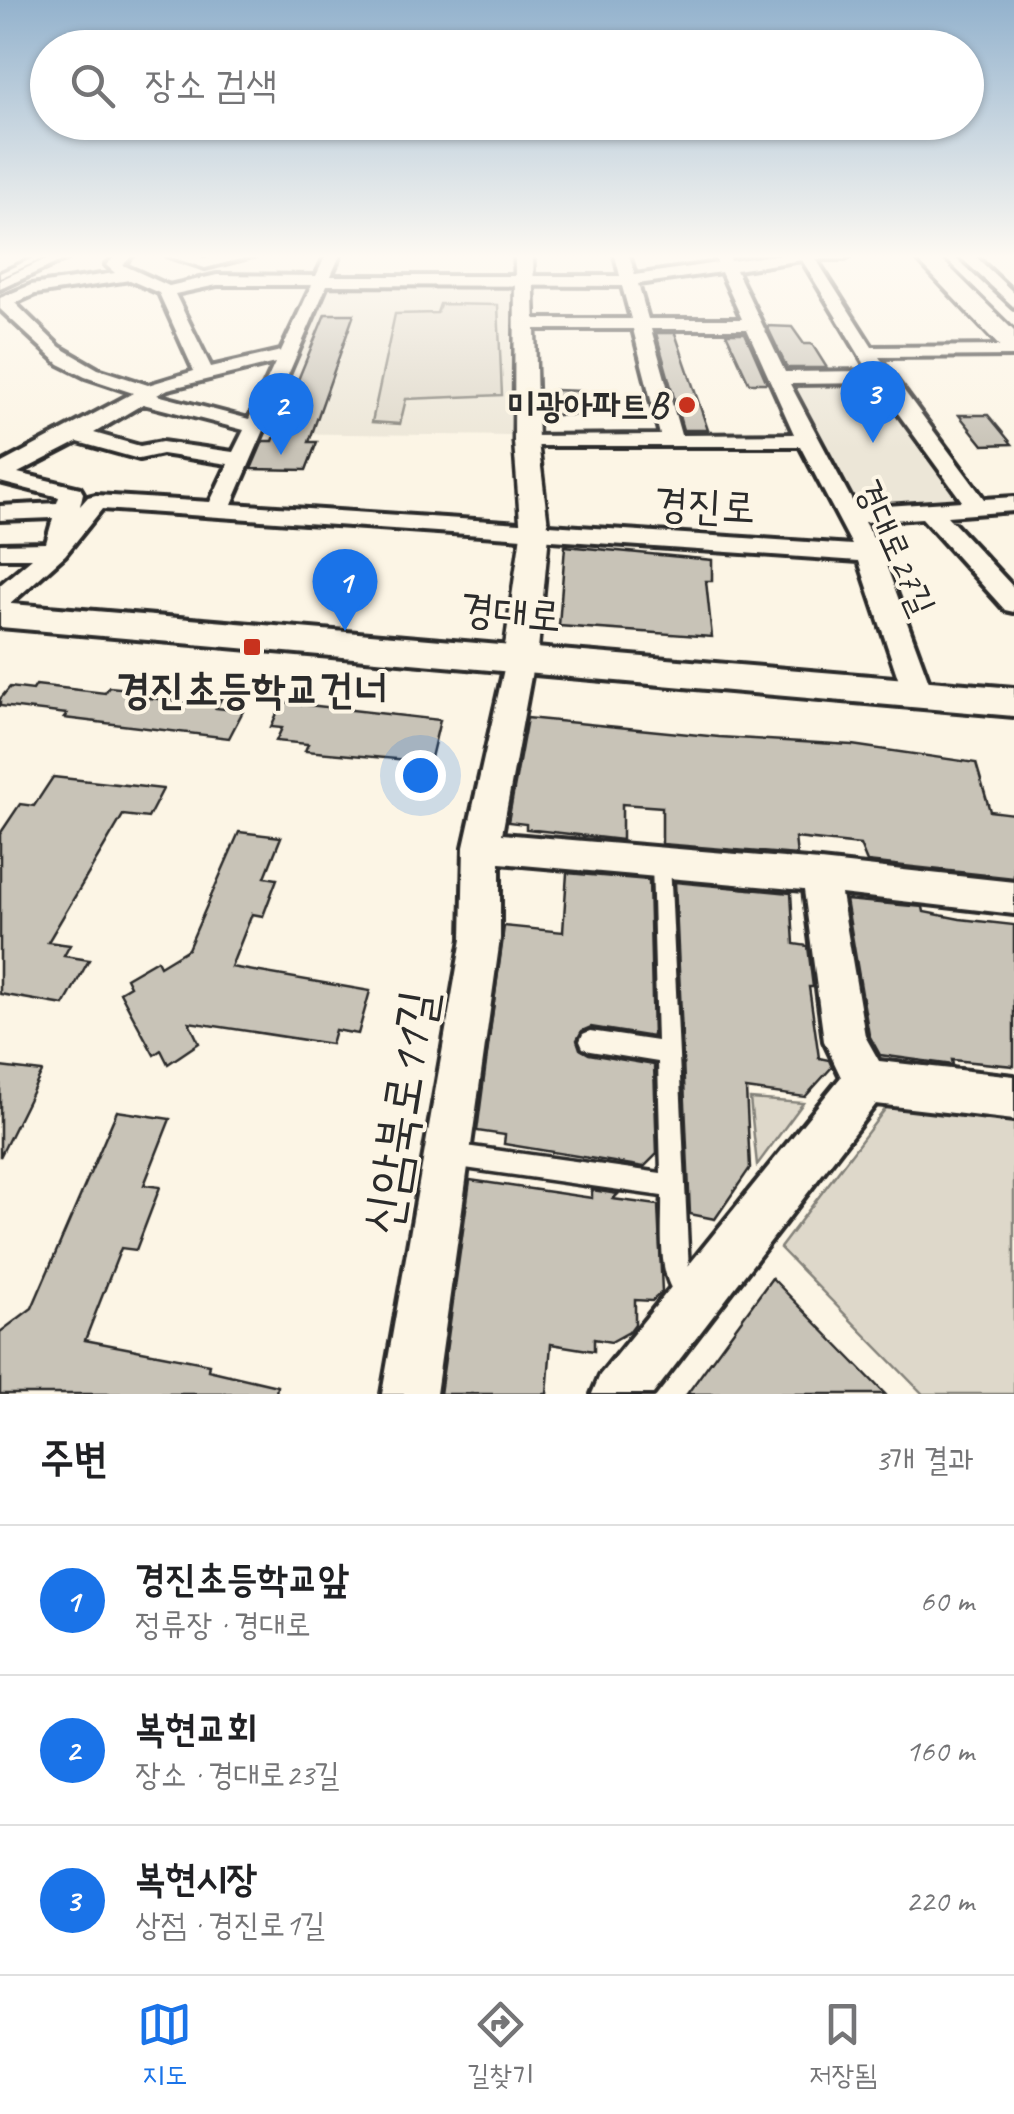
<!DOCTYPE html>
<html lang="ko">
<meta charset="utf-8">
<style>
:root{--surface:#fff;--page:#f6f6f6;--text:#202124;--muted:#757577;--line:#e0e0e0;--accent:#1a73e8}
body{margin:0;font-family:Caveat,"Poor Story",sans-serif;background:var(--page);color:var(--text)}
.you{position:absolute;left:420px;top:775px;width:35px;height:35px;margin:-25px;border:8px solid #fff;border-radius:50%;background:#1a73e8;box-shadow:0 0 0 15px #1a73e833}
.badge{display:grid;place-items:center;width:65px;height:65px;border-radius:50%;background:var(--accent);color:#fff;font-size:32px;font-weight:700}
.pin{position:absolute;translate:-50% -82px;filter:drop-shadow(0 2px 5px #0008)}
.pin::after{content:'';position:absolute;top:52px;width:35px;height:30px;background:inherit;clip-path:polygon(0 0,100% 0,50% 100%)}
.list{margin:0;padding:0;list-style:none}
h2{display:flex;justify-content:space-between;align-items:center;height:130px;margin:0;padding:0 40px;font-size:42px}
h2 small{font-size:32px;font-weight:400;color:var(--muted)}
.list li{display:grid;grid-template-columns:65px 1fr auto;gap:30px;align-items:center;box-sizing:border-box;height:150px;padding:0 40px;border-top:2px solid var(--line)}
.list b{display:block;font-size:38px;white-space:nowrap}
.list p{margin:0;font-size:32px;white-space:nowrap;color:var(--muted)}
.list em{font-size:32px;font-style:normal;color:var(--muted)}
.icon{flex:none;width:55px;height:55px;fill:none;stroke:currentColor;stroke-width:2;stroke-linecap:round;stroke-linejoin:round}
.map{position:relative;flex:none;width:1014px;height:1394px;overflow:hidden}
.search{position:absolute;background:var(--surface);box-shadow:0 2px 8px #0004;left:30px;right:30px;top:30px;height:110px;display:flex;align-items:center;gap:25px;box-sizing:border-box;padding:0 35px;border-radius:55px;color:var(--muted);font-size:38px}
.sheet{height:580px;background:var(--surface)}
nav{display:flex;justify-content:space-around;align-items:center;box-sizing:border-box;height:140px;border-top:2px solid var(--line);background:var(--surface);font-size:28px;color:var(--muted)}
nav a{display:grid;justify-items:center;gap:5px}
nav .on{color:var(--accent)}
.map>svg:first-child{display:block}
.built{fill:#ece6d7}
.green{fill:#ded8ca;stroke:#84827a;stroke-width:2.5}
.building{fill:#c8c3b7;stroke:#2b2b2b;stroke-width:2.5}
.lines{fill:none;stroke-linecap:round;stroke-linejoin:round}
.service-casing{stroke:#2b2b2b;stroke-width:7}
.minor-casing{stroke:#2b2b2b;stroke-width:8}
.tertiary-casing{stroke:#2b2b2b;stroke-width:7}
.secondary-casing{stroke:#2b2b2b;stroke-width:8}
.primary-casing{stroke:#2b2b2b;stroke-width:7}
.service{fill:#fcf5e5;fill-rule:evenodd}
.minor{fill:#fcf5e5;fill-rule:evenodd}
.tertiary{fill:#fcf5e5;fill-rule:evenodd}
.secondary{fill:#fcf5e5;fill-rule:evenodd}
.primary{fill:#fcf5e5;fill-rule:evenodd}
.poi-dot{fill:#c8321e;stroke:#fcf5e5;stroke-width:4}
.labels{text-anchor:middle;stroke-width:8;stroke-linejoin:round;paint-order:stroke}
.far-poi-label{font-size:35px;font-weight:bold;fill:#2b2b2b;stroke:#fcf5e5;text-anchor:end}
.far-street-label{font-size:35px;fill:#2b2b2b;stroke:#fcf5e5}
.street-label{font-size:42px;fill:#2b2b2b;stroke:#fcf5e5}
.poi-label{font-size:42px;font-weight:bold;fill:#2b2b2b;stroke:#fcf5e5}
.near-street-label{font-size:50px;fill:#2b2b2b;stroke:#fcf5e5}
</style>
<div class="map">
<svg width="1014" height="1394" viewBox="0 0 1014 1394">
<rect width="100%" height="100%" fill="#fcf5e5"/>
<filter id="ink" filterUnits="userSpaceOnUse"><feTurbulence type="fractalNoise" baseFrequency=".01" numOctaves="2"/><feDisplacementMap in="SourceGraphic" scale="20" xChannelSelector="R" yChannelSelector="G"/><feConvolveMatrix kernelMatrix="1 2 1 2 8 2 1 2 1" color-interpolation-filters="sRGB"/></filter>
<g filter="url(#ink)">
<g class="built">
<polygon points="325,282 517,282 519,436 262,433"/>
<polygon points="879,379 972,505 855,512 787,381"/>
</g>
<g class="green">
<polygon points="440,304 498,305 502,395 406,399 400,424 372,422 395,314 437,313"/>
<polygon points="750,1099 803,1103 757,1165"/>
<polygon points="889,1104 1014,1114 1014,1394 923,1394 780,1248"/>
</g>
<g class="building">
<polygon points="325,314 354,314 309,442 317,442 306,470 251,469 263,441 273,441"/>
<polygon points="767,326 792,327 804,344 812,344 827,368 787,368"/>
<polygon points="656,333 675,333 708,430 683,430"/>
<polygon points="726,333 745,333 767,383 749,383"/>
<polygon points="554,390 582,391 585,415 555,415"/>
<polygon points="959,415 988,415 1012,444 983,445"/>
<polygon points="565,546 712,560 712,581 706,581 712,637 559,626"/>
<polygon points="36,685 105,693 109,687 142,690 138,697 188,702 192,696 221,699 216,708 243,711 229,738 64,718 67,714 0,706 0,699 10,687 33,690"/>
<polygon points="282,702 440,720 430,762 305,751 308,744 276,741 282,728 271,727"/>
<polygon points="527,718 719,737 852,745 976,763 990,811 1014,814 1014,878 867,862 860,845 795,838 797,855 662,844 662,807 622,804 622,840 526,829 526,824 508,822"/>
<polygon points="53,777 163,789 148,818 123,815 48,942 70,945 64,956 89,960 64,1005 0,994 0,834 20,804 34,806"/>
<polygon points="239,832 281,837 265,877 277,879 263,916 252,914 231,967 370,991 358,1034 335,1030 331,1044 189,1022 199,1043 168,1064 161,1050 154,1055 120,992 130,986 126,978 157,960 160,966 188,949"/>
<polygon points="567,873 649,880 653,1037 591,1027 582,1031 577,1040 580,1049 589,1054 654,1065 657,1154 644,1167 504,1144 505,1135 477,1131 504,926 563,932"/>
<polygon points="675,882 791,893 794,944 808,946 813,987 809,987 819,1058 829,1060 832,1067 805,1097 746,1089 750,1168 715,1219 690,1214"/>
<polygon points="846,900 923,907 924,912 960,919 1014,925 1014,1066 952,1060 953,1065 880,1055 869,1035"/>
<polygon points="0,1067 42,1072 0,1157"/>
<polygon points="117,1111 170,1119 144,1185 160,1187 136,1250 121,1248 85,1340 209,1364 208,1370 277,1386 276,1394 0,1394 0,1332 32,1308"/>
<polygon points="470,1180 592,1198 592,1190 618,1194 613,1199 658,1205 662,1292 652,1301 635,1300 635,1324 629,1332 611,1342 594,1339 594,1351 551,1344 547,1394 440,1394"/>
<polygon points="772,1278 885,1394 687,1394"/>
</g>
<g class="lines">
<defs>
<g id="service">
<polygon points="40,255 50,255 0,278 0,273"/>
<path d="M661,854L667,857L670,862L689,1272L703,1293L699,1302L690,1306C654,1291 663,1229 662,1196L451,1166L443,1163L440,1155L443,1147L451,1144L661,1173L658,1062L590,1051L583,1048L580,1041L583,1034L590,1031L657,1041L652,862L655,857Z"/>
</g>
<g id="minor">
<polygon points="55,255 74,255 0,289 0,280"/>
<path d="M117,255H133L123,265L169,286L217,275L316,276L326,255H340L331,276H620L615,255H629L635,275L717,263L714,255H728L731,261L775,255H852L845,259H816L872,347L1014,346V356L879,357L984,499L1014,497V511L947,516L1014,588V612L1005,610L922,518L864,522L882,554L933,693L929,700L918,704L907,700L903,693L859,561L102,509L65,555L9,605L0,607V585L32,558H0V544L46,543L53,518L0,520V506L57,503L59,497L0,482V464L133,393L85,377L59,364L0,309V298L31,285L115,273L106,265ZM802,260L869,371L785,372L736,270ZM721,272L742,319H648L638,284ZM130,280L159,293L194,371L148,385L98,369L60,347L15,303L35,294ZM217,285H312L281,351L211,367L175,294ZM327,285L622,286L631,319H525L516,324L525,329H633L660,435L526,436L515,442L519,446H800L852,545L232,504ZM651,329H747L794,434L681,435ZM275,363L249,419L157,395L168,389ZM876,383L962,501L856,508L790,384ZM143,404L244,430L233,452L162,442L140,446L94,433ZM78,442L139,459L162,454L228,464L210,502L96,495L88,497L80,506L83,493L80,488L18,473Z"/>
<polygon points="190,255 205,258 256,255 205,268 168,256"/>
<polygon points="958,255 974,255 1014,293 1014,307"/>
<polygon points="520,650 530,653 534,660 502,834 820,861 1014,882 1014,914 841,894 865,1036 879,1061 1014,1076 1014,1120 876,1104 653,1394 592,1394 600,1375 841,1077 824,1041 804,890 500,863 500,939 436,1394 382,1394 462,939 464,847 506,660 510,653"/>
</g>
<polygon id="tertiary" points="515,255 533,255 538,442 549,534 537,660 532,668 520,671 508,668 503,660 521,534 514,442"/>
<polygon id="secondary" points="0,603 1014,688 1014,716 0,627"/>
<polygon id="primary" points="913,255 937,255 1014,331 1014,354 1005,352"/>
</defs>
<use href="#service" class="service-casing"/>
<use href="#minor" class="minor-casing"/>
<use href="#tertiary" class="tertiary-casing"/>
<use href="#secondary" class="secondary-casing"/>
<use href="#primary" class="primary-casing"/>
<use href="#service" class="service"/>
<use href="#minor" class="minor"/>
<use href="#tertiary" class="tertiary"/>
<use href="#secondary" class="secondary"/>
<use href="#primary" class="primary"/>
</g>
</g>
<linearGradient id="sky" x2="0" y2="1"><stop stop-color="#93b2cd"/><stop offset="0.57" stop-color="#fefaf3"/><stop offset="1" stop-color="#fefaf3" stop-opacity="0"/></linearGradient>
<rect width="1014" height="450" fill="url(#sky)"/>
<g class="poi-dot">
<circle cx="687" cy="405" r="10"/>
<rect x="242" y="637" width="20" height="20" rx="5"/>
</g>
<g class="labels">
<g class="far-poi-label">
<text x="667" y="417">미광아파트B</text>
</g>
<g class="far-street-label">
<text transform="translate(896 547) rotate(66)" y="12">경대로27길</text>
</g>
<g class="street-label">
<text transform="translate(705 504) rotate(3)" y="15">경진로</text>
<text transform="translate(511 611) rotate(5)" y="15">경대로</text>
</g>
<g class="poi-label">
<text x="252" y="703">경진초등학교건너</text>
</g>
<g class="near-street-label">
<text transform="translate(398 1112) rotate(-81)" y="18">신암북로11길</text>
</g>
</g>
</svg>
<div class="you"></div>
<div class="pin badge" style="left:345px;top:631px">1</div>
<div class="pin badge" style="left:281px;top:455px">2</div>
<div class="pin badge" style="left:873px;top:443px">3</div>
<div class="search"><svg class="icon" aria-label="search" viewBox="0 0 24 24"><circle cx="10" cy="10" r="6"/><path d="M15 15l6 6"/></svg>장소 검색</div>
</div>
<section class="sheet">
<h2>주변<small>3개 결과</small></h2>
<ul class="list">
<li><span class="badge">1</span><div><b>경진초등학교앞</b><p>정류장 · 경대로</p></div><em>60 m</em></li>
<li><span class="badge">2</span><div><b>복현교회</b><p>장소 · 경대로23길</p></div><em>160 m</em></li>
<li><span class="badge">3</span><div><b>복현시장</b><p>상점 · 경진로1길</p></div><em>220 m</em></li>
</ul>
</section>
<nav>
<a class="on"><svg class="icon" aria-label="map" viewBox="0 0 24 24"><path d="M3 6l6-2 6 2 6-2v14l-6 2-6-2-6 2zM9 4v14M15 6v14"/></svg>지도</a>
<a><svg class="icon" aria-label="directions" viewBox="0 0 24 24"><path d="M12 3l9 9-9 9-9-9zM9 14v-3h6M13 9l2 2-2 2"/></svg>길찾기</a>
<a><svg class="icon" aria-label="saved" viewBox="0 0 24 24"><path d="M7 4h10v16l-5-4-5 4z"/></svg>저장됨</a>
</nav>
